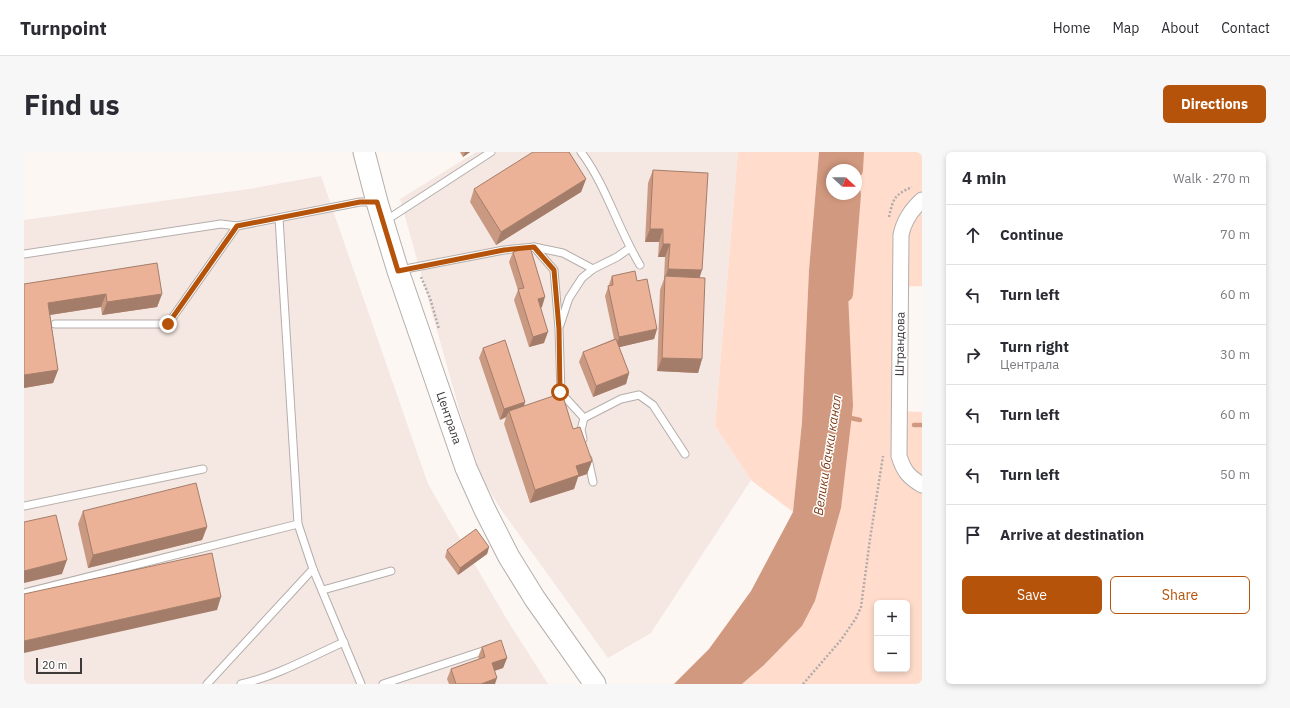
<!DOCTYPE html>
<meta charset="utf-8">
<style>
:root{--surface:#fff;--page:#f7f7f7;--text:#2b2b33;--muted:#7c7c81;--line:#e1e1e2;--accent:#b45309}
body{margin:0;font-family:"IBM Plex Sans",sans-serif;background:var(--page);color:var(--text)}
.controls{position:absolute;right:12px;bottom:12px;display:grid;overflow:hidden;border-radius:6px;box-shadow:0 2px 6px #0003}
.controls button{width:36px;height:36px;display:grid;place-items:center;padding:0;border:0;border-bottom:1px solid var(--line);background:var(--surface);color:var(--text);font:20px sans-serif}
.compass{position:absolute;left:802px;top:12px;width:36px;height:36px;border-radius:50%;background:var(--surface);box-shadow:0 2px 6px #0003;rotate:112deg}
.scale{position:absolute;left:12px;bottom:10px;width:46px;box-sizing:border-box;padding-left:4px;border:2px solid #3d3a39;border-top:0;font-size:11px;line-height:14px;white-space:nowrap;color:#3d3a39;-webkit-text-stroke:3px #fff;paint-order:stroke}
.stop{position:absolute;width:12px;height:12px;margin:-9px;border:3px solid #b45309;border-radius:50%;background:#fff}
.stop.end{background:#b45309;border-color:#fff;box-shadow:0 1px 4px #0008}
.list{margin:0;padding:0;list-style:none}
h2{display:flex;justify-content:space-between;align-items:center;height:52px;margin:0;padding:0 16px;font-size:17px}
h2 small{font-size:13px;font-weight:400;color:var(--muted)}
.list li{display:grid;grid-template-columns:26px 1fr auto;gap:12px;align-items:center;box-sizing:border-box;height:60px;padding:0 16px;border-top:1px solid var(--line)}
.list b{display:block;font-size:15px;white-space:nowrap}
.list p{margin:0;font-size:13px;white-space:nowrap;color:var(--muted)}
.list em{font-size:13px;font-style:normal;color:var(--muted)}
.actions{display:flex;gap:8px;padding:12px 16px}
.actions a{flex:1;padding:9px 0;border:1px solid var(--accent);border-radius:6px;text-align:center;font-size:14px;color:var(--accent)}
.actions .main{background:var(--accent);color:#fff}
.icon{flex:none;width:22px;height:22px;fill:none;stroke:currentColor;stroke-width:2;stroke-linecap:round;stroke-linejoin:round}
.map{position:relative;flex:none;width:898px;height:532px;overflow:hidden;border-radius:6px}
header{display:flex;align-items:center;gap:24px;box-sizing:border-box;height:56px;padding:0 20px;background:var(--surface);border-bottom:1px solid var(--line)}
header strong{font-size:19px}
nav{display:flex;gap:22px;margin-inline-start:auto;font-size:14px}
.intro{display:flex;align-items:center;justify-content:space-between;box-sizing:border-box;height:96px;padding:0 24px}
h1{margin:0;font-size:28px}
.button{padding:10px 18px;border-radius:6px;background:var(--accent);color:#fff;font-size:14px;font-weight:700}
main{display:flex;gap:24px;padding:0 24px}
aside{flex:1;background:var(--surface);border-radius:6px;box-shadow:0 2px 6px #0003}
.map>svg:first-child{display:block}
.built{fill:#f5e7e2}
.green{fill:#ffdccb;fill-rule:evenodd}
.water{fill:#d1997f}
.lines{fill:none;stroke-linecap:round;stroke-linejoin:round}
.stream{stroke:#d1997f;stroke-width:4.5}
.canal{stroke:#d1997f;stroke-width:16}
.service-casing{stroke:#b4afac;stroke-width:9}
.minor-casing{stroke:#b4afac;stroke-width:17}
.secondary-casing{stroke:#b4afac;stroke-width:23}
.path{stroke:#b1acaa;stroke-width:2.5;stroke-dasharray:2 2;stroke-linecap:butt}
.service{stroke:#fff;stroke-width:7}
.minor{stroke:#fff;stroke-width:15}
.secondary{stroke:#fff;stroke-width:21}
.wall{fill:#ca9982}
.shaded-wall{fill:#a47d6a}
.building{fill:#ebb297;stroke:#a47d6a}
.route{stroke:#b45309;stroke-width:5}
.labels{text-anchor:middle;stroke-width:3;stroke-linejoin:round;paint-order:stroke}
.street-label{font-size:12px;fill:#3d3a39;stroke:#fff}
.water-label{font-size:13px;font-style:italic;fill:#7d3913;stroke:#fff}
</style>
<header>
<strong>Turnpoint</strong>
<nav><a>Home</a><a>Map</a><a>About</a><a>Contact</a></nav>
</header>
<div class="intro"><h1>Find us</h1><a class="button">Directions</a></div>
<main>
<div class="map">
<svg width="898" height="532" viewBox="0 0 898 532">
<rect width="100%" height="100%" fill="#fdf7f4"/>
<g class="built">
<polygon points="452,0 714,0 691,274 727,328 627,481 584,506 478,359 459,328 445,292 376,47"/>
<polygon points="297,24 404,332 482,466 524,532 0,532 0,68 225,37"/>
</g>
<g class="green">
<polygon points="714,0 795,0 785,118 778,270 769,360 727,328 691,274"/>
<path d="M830,0H898V134L874,135L873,259L898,260V532H718L740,513L778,474L791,449L817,356L823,118L828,42H832V18H829ZM853,451H883V517H853Z"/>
</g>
<polygon class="water" points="795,0 830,0 829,18 808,18 808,42 828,42 823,118 829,254 817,356 791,449 778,474 740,513 718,532 650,532 685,497 727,439 769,360 778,270 785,118"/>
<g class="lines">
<g class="stream">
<polyline points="822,265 836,268"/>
<polyline points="890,273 898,273"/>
</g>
<g class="canal">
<polyline points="831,18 832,0"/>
<polyline points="821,142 829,42"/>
</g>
<defs>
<g id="service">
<path d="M557,0C582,33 594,77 616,113"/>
<polyline points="255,66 274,372 289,417 337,532"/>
<polyline points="361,69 467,0"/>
<polyline points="510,95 539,101 569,117"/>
<polyline points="0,102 197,72 213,74 336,50 350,50"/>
<polyline points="376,118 480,98 510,95 530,118 535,177 537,241 560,266 557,278 559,287"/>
<polyline points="31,172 144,172 213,74"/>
<polyline points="536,173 545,146 558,126 569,117 593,105 606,96"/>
<polyline points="560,266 597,247 615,243 629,253 661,302"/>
<polyline points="564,307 569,330"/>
<polyline points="0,354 179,317"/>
<polyline points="299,438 367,419"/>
<polyline points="0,441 274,372"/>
<polyline points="183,532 289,417"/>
<path d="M217,532C253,524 286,505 320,490"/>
<polyline points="359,532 465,497"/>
</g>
<path id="minor" d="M898,48C887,58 880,68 877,83L875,304C880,320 885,325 898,333"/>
<polyline id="secondary" points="340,0 353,50 374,119 442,316 461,358 485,405 511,447 571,532"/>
</defs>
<use href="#service" class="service-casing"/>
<use href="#minor" class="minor-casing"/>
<use href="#secondary" class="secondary-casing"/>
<g class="path">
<path d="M865,65C869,47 870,43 888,35"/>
<polyline points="397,125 406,146 415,177"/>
<polyline points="779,532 817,488 832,466 837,455 846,387 859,304"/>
</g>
<use href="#service" class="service"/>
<use href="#minor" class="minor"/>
<use href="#secondary" class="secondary"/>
</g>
<g class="wall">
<polygon points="436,0 446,0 439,5"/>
<polygon points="629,18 676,125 678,207 674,221 633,219 636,138 640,127 641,105 634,105 635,90 621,90 624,31"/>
<polygon points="562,27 557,40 472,93 446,50 450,37"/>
<polygon points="489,100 518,155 517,156 520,191 505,195 490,148 494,138 485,110"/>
<polygon points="588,124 613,129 633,177 630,187 595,195 605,221 602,232 569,245 555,210 559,200 590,187 581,144"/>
<polygon points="0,132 138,142 133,155 78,163 77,155 26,163 34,218 29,231 0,236"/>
<polygon points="459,196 501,250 500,254 549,277 568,309 563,322 554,325 550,337 506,351 480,272 482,265 476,268 455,206"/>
<polygon points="59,359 183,375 178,388 64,416 54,372"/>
<polygon points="465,395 463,402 434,423 421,405 423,398"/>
<polygon points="458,495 483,506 479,516 470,519 471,532 425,532 423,527 427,517 455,507 454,505"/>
</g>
<g class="shaded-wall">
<polygon points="441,0 446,0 439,5"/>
<polygon points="562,27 557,40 472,93 477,80"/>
<polygon points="626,77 639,77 635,90 621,90"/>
<polygon points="639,92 646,92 641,105 634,105"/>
<polygon points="644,117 678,118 674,131 641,127"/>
<polygon points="82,142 77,155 19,164 24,151"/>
<polygon points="138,142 133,155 78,163 83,150"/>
<polygon points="521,145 518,155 510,158 514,147"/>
<polygon points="633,177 630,187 592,196 595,185"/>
<polygon points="524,180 520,191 505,195 509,185"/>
<polygon points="638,206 678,207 674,221 633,219"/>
<polygon points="34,218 29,231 0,236 0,223"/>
<polygon points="605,221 602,232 569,245 572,234"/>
<polygon points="501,250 498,260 485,259 482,265 476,268 480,257"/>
<polygon points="568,309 563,322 554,325 550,337 506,351 511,338 552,314"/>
<polygon points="183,375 178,388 64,416 69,403"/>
<polygon points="465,395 463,402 434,423 436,416"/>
<polygon points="43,408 38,422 0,431 0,419"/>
<polygon points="197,445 193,458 0,501 0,489"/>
<polygon points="483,506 479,516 464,521 468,511"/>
<polygon points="473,526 471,532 457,532"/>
</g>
<g class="building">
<polygon points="509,0 545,0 562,27 477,80 450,37"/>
<polygon points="629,18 684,21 678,118 644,117 646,92 639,92 639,77 626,77"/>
<polygon points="506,95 521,145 514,147 524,180 509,185 494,137 500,136 489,100"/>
<polygon points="133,111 138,142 83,150 82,142 24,151 34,218 0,223 0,132"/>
<polygon points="611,119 613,129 623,127 633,177 595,185 584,134 589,133 588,124"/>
<polygon points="641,124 681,126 678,207 638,206"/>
<polygon points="592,187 605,221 572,234 559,200"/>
<polygon points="481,188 501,250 480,257 459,196"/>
<polygon points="538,241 549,277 556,275 568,309 552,314 555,323 511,338 485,259"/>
<polygon points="172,331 183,375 69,403 59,359"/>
<polygon points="32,363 43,408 0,419 0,370"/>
<polygon points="452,377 465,395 436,416 423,398"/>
<polygon points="188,401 197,445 0,489 0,442"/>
<polygon points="477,488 483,506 468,511 473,526 457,532 432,532 427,517 461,505 458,495"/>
</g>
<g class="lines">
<polyline class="route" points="144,172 213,74 336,50 353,50 374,119 480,98 510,95 530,118 535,177 536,240"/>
</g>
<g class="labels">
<g class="street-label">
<text transform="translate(876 192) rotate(-89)" y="4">Штрандова</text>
<text transform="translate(425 266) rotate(71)" y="4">Централа</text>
</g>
<g class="water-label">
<text transform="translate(803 303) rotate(-81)" y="5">Велики бачки канал</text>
</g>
</g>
</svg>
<div class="controls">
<button>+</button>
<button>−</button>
</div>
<svg class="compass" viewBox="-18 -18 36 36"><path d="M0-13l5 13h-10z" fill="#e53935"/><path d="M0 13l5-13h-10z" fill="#7c7c81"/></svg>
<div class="scale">20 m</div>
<div class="stop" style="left:536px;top:240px"></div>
<div class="stop end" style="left:144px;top:172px"></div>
</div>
<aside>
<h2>4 min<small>Walk · 270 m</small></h2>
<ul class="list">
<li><svg class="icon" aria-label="ahead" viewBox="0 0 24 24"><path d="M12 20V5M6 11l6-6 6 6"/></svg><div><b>Continue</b></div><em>70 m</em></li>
<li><svg class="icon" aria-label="left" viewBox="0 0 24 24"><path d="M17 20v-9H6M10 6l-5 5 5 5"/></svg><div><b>Turn left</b></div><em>60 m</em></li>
<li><svg class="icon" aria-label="right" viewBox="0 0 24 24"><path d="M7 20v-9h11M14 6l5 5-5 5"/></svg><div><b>Turn right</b><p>Централа</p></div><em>30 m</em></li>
<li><svg class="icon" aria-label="left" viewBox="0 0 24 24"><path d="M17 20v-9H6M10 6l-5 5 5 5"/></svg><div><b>Turn left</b></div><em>60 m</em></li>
<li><svg class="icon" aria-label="left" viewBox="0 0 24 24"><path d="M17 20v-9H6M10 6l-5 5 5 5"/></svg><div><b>Turn left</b></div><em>50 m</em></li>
<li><svg class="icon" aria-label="arrive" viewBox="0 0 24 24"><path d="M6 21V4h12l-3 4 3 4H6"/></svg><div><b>Arrive at destination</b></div></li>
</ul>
<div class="actions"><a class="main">Save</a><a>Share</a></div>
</aside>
</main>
